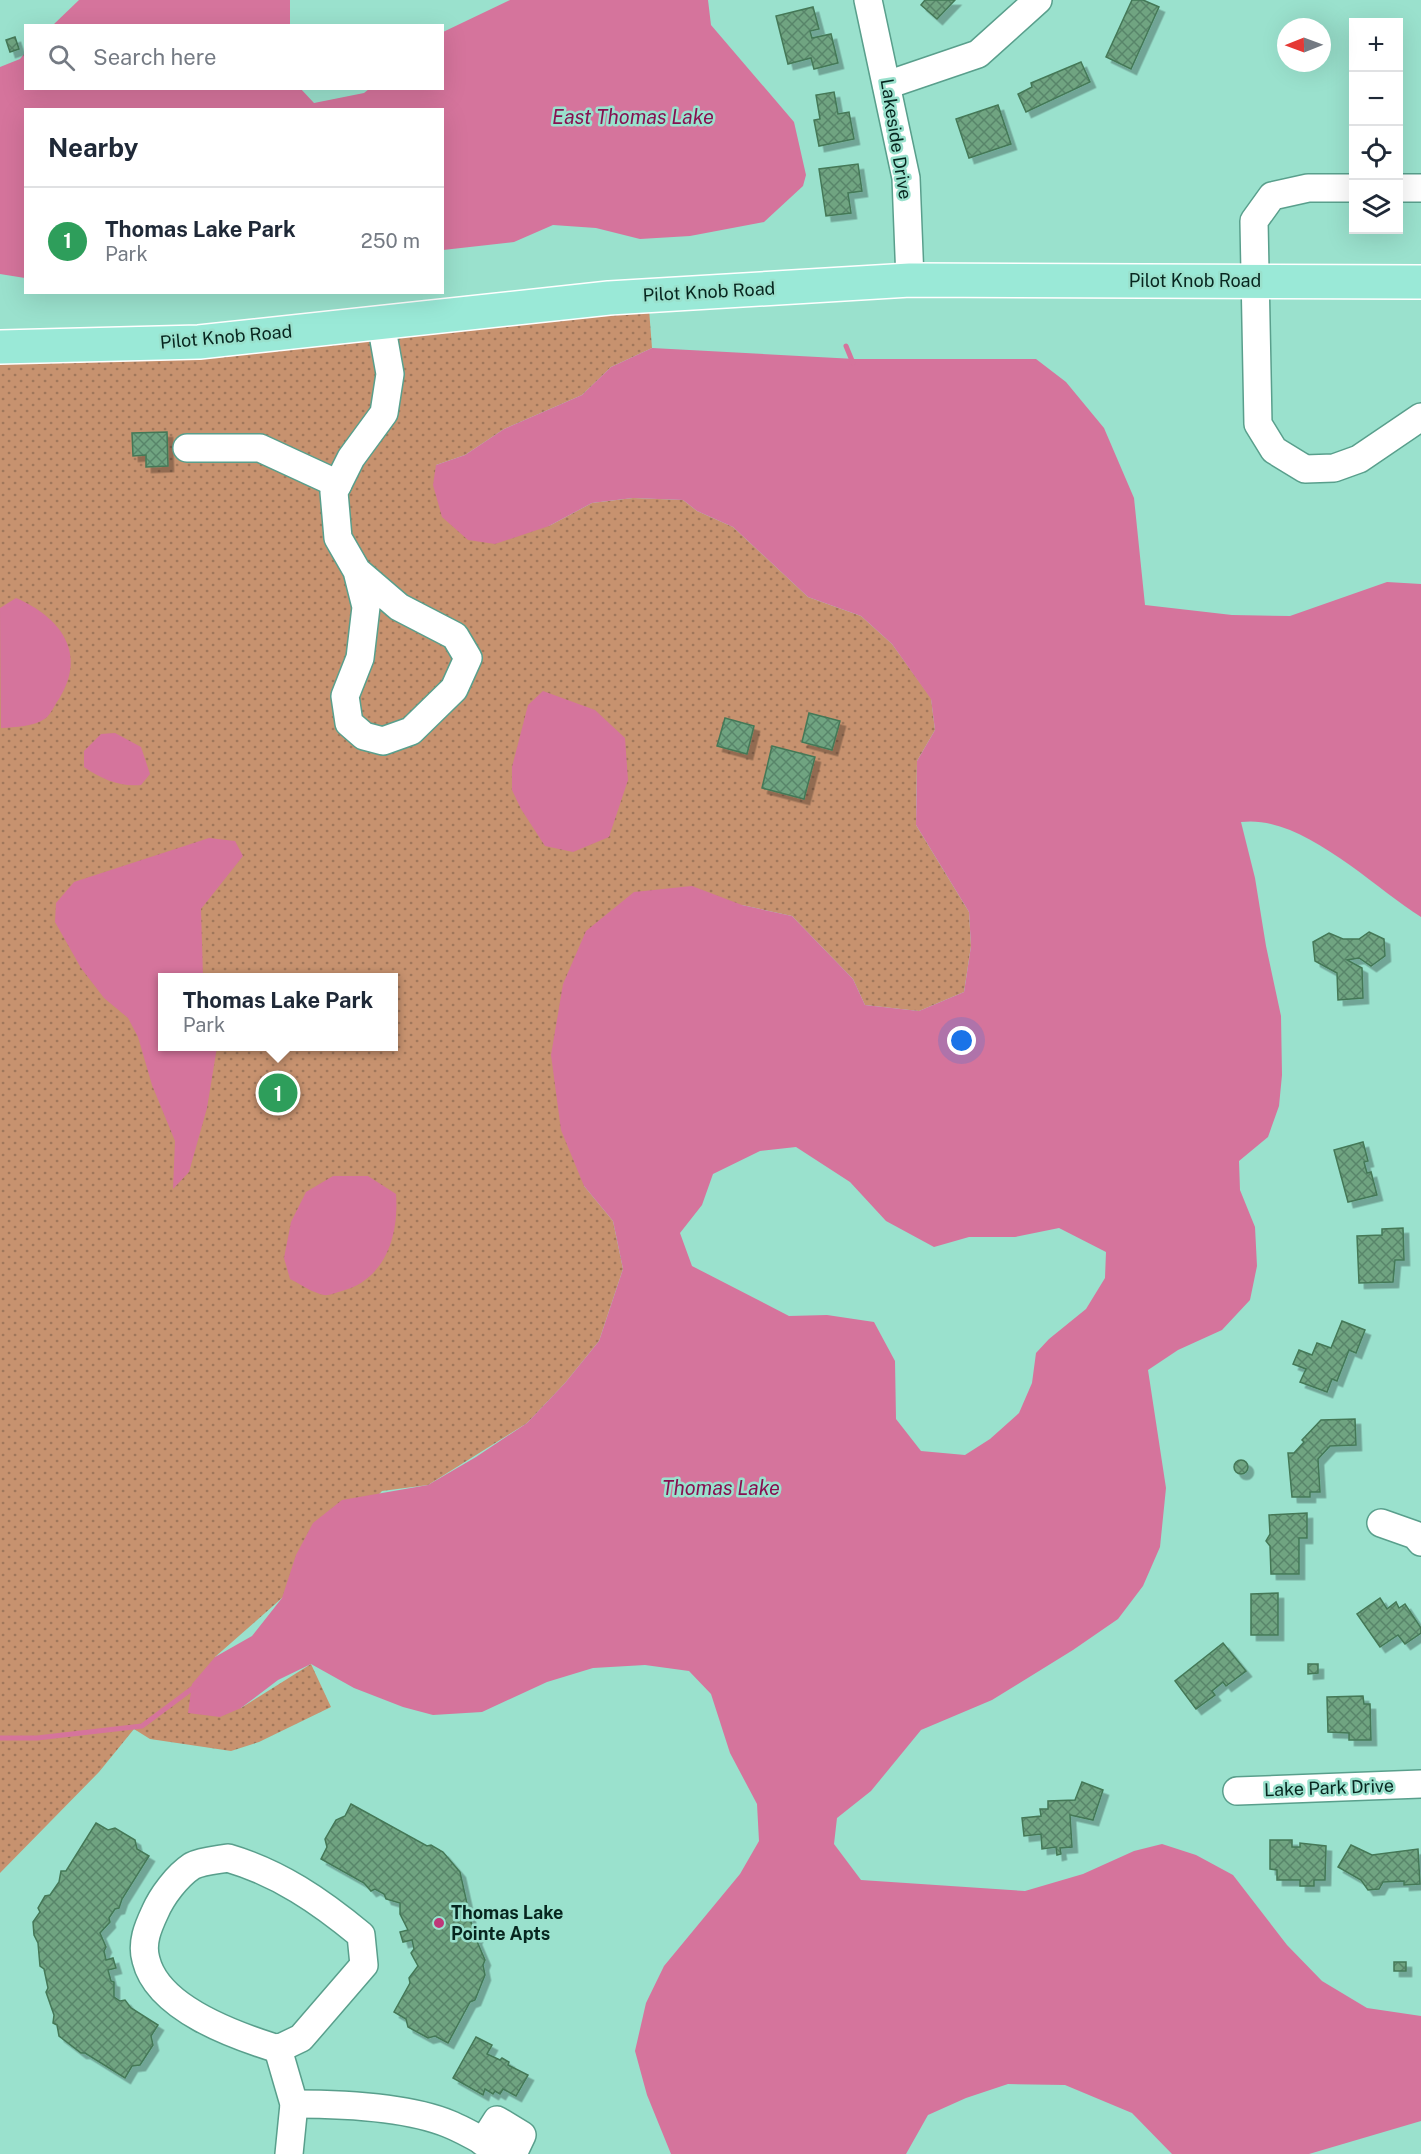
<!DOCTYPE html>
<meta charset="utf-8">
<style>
:root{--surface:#fff;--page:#f2f2f3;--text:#1f2937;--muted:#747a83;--line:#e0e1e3;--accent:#2563eb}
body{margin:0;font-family:"Public Sans",sans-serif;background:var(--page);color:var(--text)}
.controls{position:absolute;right:18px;top:18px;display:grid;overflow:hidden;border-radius:0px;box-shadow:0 6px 24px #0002}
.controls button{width:54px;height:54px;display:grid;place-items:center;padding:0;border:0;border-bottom:2px solid var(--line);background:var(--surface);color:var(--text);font:30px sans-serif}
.compass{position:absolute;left:1277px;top:18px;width:54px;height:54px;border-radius:50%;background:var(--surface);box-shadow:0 6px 24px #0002;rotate:269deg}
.you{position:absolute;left:962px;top:1041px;width:21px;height:21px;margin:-15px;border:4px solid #fff;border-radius:50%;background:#1a73e8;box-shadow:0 0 0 9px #1a73e833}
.badge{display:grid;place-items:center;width:39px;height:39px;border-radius:50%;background:var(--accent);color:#fff;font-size:20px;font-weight:700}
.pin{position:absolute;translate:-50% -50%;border:3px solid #fff;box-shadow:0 2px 6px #0006}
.popup{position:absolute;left:158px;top:973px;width:240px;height:78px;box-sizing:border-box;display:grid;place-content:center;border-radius:0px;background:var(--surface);filter:drop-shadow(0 2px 4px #0005);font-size:20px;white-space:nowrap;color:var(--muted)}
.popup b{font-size:22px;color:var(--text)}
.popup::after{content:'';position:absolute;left:50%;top:100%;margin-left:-12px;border:12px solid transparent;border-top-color:var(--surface)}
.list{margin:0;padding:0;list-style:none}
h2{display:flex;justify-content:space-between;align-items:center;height:78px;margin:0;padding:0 24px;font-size:26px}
h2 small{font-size:20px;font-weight:400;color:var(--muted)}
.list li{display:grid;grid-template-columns:39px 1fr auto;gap:18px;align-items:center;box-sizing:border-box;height:108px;padding:0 24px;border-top:2px solid var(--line)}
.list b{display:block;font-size:22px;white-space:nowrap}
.list p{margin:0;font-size:20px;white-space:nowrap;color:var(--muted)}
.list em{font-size:20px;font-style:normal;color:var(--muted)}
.icon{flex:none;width:33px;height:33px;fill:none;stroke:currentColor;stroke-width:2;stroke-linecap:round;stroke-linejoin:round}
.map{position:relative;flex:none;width:1421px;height:2154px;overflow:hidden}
.search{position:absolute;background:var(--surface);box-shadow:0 6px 24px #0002;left:24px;top:24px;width:420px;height:66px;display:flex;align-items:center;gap:15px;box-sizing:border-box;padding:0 21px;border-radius:0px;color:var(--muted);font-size:22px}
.panel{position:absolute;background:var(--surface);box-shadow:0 6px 24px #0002;left:24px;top:108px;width:420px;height:186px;border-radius:0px}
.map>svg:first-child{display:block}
.grass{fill:url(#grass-dots);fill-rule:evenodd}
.water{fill:#d5749c;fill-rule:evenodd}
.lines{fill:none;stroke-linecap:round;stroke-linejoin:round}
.stream{stroke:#d5749c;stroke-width:5}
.building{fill:url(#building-cross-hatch);stroke:#447857;stroke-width:1.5;filter:url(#shadow)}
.minor-casing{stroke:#599f8c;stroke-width:30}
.major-casing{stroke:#fff;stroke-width:36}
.minor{stroke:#fff;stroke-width:27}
.major{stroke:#9ae9d7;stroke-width:33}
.poi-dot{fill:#be3778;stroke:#9ae1cd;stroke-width:2}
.labels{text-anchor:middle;stroke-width:5;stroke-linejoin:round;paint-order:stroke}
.street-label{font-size:18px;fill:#07261f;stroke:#9ae1cd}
.poi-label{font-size:18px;font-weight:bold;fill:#07261f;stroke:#9ae1cd;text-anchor:start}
.water-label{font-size:20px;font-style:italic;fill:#871050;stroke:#9ae1cd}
</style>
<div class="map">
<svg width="1421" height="2154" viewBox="0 0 1421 2154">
<defs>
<pattern id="grass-dots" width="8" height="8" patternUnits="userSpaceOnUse" patternTransform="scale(1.5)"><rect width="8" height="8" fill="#c7926f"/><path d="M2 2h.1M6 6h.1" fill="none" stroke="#a0775b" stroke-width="1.8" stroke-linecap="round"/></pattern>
<pattern id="building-cross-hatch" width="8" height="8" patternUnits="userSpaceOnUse" patternTransform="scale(1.5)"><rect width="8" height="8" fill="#6fa481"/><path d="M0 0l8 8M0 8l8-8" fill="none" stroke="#598569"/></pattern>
<filter id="shadow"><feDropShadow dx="5.5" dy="5.5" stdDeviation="0" flood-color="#0004"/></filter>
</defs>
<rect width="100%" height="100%" fill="#9ae1cd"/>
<path class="grass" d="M648,296L652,348L611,367L582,395L504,429L465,455L436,465L549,526L592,503L633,498L683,500L697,511L733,527L808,597L861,616L892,644L931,698L935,730L917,761L916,825L969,912L971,946L964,992L919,1011L865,1005L853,979L792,916L742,905L584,1186L613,1221L623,1269L599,1341L565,1383L527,1423L428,1485L382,1491L282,1598L215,1657L241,1708L311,1664L331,1707L259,1742L231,1751L150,1739L134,1729L99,1772L0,1873V345ZM162,978H394V1046H162Z"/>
<g class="water">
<polygon points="79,0 290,0 290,25 53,25"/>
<polygon points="510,0 708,0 711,25 794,122 806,175 803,186 764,222 690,236 640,239 596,228 553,225 514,242 443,250 442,110 26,110 25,278 0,274 0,67 20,59 25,53 26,88 300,88 314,103 364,93 369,89 442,88 443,32"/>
<path d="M652,348L855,359H1036L1066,382L1104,428L1134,498L1145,605L1232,615L1290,616L1387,582L1421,584V917C1372,886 1301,814 1241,822L1255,878L1266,946L1281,1016L1282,1075L1279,1106L1268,1137L1239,1161L1240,1190L1255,1227L1257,1266L1250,1300L1222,1330L1178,1350L1148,1370L1166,1488L1160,1547L1143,1586L1118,1619L1073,1650L992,1700L921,1730L871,1791L837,1818L834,1844L861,1880L1025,1891L1083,1874L1134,1851L1162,1844L1196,1855L1233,1875L1287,1945L1322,1981L1367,2008L1421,2016V2121L1309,2154H1172L1132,2113L1065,2085L1008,2084L966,2098L928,2115L906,2154H671L647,2095L635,2051L646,2003L664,1966L740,1874L759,1841L757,1804L730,1753L711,1694L689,1671L645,1665L593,1668L547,1682L482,1712L433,1715L403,1707L354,1688L311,1664L278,1680L241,1708L220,1717L188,1713L192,1684L215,1657L252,1636L282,1598L296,1555L313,1523L342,1500L428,1485L476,1457L527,1423L565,1383L599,1341L623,1269L613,1221L584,1186L561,1130L551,1055L563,984L586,931L634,892L692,886L742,905L792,916L853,979L865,1005L919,1011L964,992L971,946L969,912L916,825L917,761L935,730L931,699L892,644L861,616L808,597L733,527L697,511L683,500L633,498L592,503L549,526L495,544L468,540L442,517L433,485L436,465L465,455L504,429L582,395L611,367ZM796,1147L850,1182L886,1221L934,1247L969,1237H1015L1059,1228L1106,1252L1105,1278L1086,1309L1049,1339L1036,1353L1032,1383L1019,1413L990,1439L965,1455L921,1451L896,1419L895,1361L874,1322L827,1315L789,1316L692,1266L680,1233L702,1205L713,1174L760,1151Z"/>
<path d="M16,598C60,617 88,653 59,699C55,704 51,714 46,718C34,727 15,727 1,728L0,608Z"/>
<polygon points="543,691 595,710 625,738 628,780 609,837 573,852 545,846 521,809 512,790 512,767 528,705"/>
<path d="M115,733L141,747L150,774L141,785C119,787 102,779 84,767V751L101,734Z"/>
<polygon points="209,838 235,841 243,856 201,909 203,977 162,978 162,1046 217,1047 207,1108 189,1172 173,1189 175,1141 152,1085 138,1037 128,1018 104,998 81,968 55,922 56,903 74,882"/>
<path d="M333,1176H368L396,1194C399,1235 386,1279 342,1291C337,1292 329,1296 324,1295C313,1293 300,1284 290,1279L284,1258L291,1222L306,1192Z"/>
</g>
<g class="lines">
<g class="stream">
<polyline points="846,346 853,363"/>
<polyline points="0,1738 37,1738 142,1726 197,1685"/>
</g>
</g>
<g class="building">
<polygon points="925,0 955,0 937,19 921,5"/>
<polygon points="1132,0 1143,0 1159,7 1131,69 1106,57"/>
<polygon points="813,7 819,29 810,31 812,38 831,34 838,63 814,69 811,58 788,64 776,16"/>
<polygon points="15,37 19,49 10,52 6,40"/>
<polygon points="1081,62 1090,82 1026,112 1018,94 1032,87 1031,83"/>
<polygon points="834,92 838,114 849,112 854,139 819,146 814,120 820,119 816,95"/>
<polygon points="998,105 1011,144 969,158 956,119"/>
<polygon points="858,164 862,191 848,193 851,213 826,216 819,169"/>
<polygon points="167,432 168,466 146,467 146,455 133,456 132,433"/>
<polygon points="809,713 840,721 832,750 802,742"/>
<polygon points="725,718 754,726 747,754 717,746"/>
<polygon points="772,746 815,757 804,799 762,788"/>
<polygon points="1369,932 1384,939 1385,956 1371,966 1359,958 1347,960 1362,968 1363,998 1338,1000 1337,973 1315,961 1313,942 1329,933 1343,939 1359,939"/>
<polygon points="1363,1142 1368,1161 1364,1162 1367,1173 1371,1172 1377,1195 1348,1202 1334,1150"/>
<polygon points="1403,1228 1404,1260 1395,1260 1393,1282 1359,1283 1357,1236 1382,1235 1382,1229"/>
<polygon points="1342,1321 1365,1330 1356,1353 1349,1350 1337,1381 1332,1379 1327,1392 1300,1382 1306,1369 1293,1364 1299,1350 1312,1355 1317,1343 1331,1348"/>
<polygon points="1355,1419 1356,1445 1330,1446 1318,1459 1320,1492 1310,1492 1310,1497 1292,1497 1288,1453 1294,1453 1304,1442 1302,1440 1321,1420"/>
<circle cx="1241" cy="1467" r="7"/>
<polygon points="1307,1513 1307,1538 1299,1538 1299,1574 1271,1574 1270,1546 1266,1541 1270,1534 1269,1515"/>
<polygon points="1278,1593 1278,1635 1251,1635 1251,1594"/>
<polygon points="1380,1598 1387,1609 1396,1602 1399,1608 1405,1604 1421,1628 1421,1633 1405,1644 1398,1635 1380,1647 1357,1614"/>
<polygon points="1223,1643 1246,1671 1226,1686 1223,1682 1212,1691 1215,1695 1196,1709 1175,1681"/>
<polygon points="1308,1664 1318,1664 1318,1673 1308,1674"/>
<polygon points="1363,1696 1364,1704 1370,1704 1371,1740 1349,1740 1349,1733 1328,1732 1327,1697"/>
<polygon points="1082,1782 1103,1790 1093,1820 1070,1815 1072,1847 1060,1848 1061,1854 1057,1855 1056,1847 1042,1849 1041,1834 1024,1836 1022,1818 1041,1816 1040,1809 1048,1809 1048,1801 1075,1800"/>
<polygon points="351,1804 427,1846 431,1845 443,1852 460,1872 472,1926 478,1935 476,1939 485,1960 483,1965 485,1975 475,2000 470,2002 448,2043 435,2036 428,2038 408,2027 406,2019 394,2012 410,1983 409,1978 418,1966 411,1953 414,1949 412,1940 403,1942 400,1932 408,1930 400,1914 400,1903 386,1899 384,1894 375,1889 371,1891 364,1883 321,1859 327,1847 325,1839 336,1820 345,1816"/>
<polygon points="96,1823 108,1830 115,1828 135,1840 137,1849 149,1856 122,1899 119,1908 115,1909 109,1918 110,1922 100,1933 106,1947 104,1951 106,1960 113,1958 116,1968 108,1970 111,1981 114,1982 114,1997 120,2001 125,2000 131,2008 158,2025 151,2036 153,2045 140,2065 132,2066 125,2078 85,2053 81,2053 59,2036 57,2025 53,2023 54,2015 46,1992 48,1988 44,1969 40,1966 38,1943 34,1935 33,1922 40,1912 38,1908 45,1896 50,1895 59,1882 61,1871 66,1871"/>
<polygon points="1270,1840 1292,1840 1292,1847 1300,1847 1300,1843 1326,1846 1325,1880 1314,1880 1314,1886 1300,1886 1300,1880 1277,1880 1277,1870 1270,1869"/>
<polygon points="1351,1845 1372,1855 1418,1849 1420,1884 1404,1885 1404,1881 1383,1882 1379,1889 1368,1890 1361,1880 1338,1867"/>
<rect x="1394" y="1962" width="12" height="9"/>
<polygon points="476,2037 492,2045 487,2054 500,2060 502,2058 509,2062 508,2065 528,2075 516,2096 503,2089 500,2094 495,2091 493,2094 485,2089 483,2095 453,2078"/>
</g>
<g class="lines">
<defs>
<g id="minor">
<polyline points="868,0 906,178 910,280"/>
<polyline points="887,85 978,54 1038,0"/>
<polyline points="1354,188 1308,188 1272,196 1254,221 1258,424 1274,450 1305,469 1334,468 1359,459 1421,417"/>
<polyline points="1398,188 1421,188"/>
<polyline points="187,448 260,448 338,484"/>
<polyline points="357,571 399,607 455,636 468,658 454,689 411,731 383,741 364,736 349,723 345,696 360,658 366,607 357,571 338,538 334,492 351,458 384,413 390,374 381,323"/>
<polyline points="1381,1523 1415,1535 1421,1542"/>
<polyline points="1237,1791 1421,1784"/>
<path d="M228,1858C279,1873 320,1901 361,1935L364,1965L301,2038L278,2049C236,2036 158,2009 146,1960C141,1943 148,1927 155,1912C162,1896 177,1876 192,1866C202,1861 217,1860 228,1858Z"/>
<polyline points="278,2049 294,2104 289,2154"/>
<path d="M294,2104C338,2104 408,2107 449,2124C469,2132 487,2144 506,2154"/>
<polyline points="483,2142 497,2120 522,2135 513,2154"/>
</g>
<polyline id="major" points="0,347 199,342 609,298 910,280 1421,282"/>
</defs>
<use href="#minor" class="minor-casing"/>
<use href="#major" class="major-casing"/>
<use href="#minor" class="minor"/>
<use href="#major" class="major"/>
</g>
<circle class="poi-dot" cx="439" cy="1923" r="6"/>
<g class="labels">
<g class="street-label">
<text transform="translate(896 139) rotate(81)" y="6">Lakeside Drive</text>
<text x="1195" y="287">Pilot Knob Road</text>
<text transform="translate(709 292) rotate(-3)" y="6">Pilot Knob Road</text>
<text transform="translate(226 337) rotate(-5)" y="6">Pilot Knob Road</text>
<text transform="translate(1329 1788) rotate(-2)" y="6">Lake Park Drive</text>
</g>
<g class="poi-label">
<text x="451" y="1919">Thomas Lake<tspan x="451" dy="21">Pointe Apts</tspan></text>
</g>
<g class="water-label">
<text x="633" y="124">East Thomas Lake</text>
<text x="721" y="1495">Thomas Lake</text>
</g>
</g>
</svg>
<div class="controls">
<button>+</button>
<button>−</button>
<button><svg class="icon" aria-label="locate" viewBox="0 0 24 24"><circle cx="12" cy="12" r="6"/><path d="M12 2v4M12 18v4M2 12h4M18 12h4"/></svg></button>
<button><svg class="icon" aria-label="layers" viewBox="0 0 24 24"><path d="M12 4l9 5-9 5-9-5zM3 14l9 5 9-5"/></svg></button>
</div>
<svg class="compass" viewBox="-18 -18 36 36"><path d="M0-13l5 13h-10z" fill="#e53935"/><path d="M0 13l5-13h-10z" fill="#747a83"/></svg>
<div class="you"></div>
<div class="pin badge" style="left:278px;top:1093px;background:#2e9e5b">1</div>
<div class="popup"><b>Thomas Lake Park</b>Park</div>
<div class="search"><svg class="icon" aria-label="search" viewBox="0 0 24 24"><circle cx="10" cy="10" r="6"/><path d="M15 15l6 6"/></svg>Search here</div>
<section class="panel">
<h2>Nearby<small></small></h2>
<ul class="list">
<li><span class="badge" style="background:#2e9e5b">1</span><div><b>Thomas Lake Park</b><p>Park</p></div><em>250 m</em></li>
</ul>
</section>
</div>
